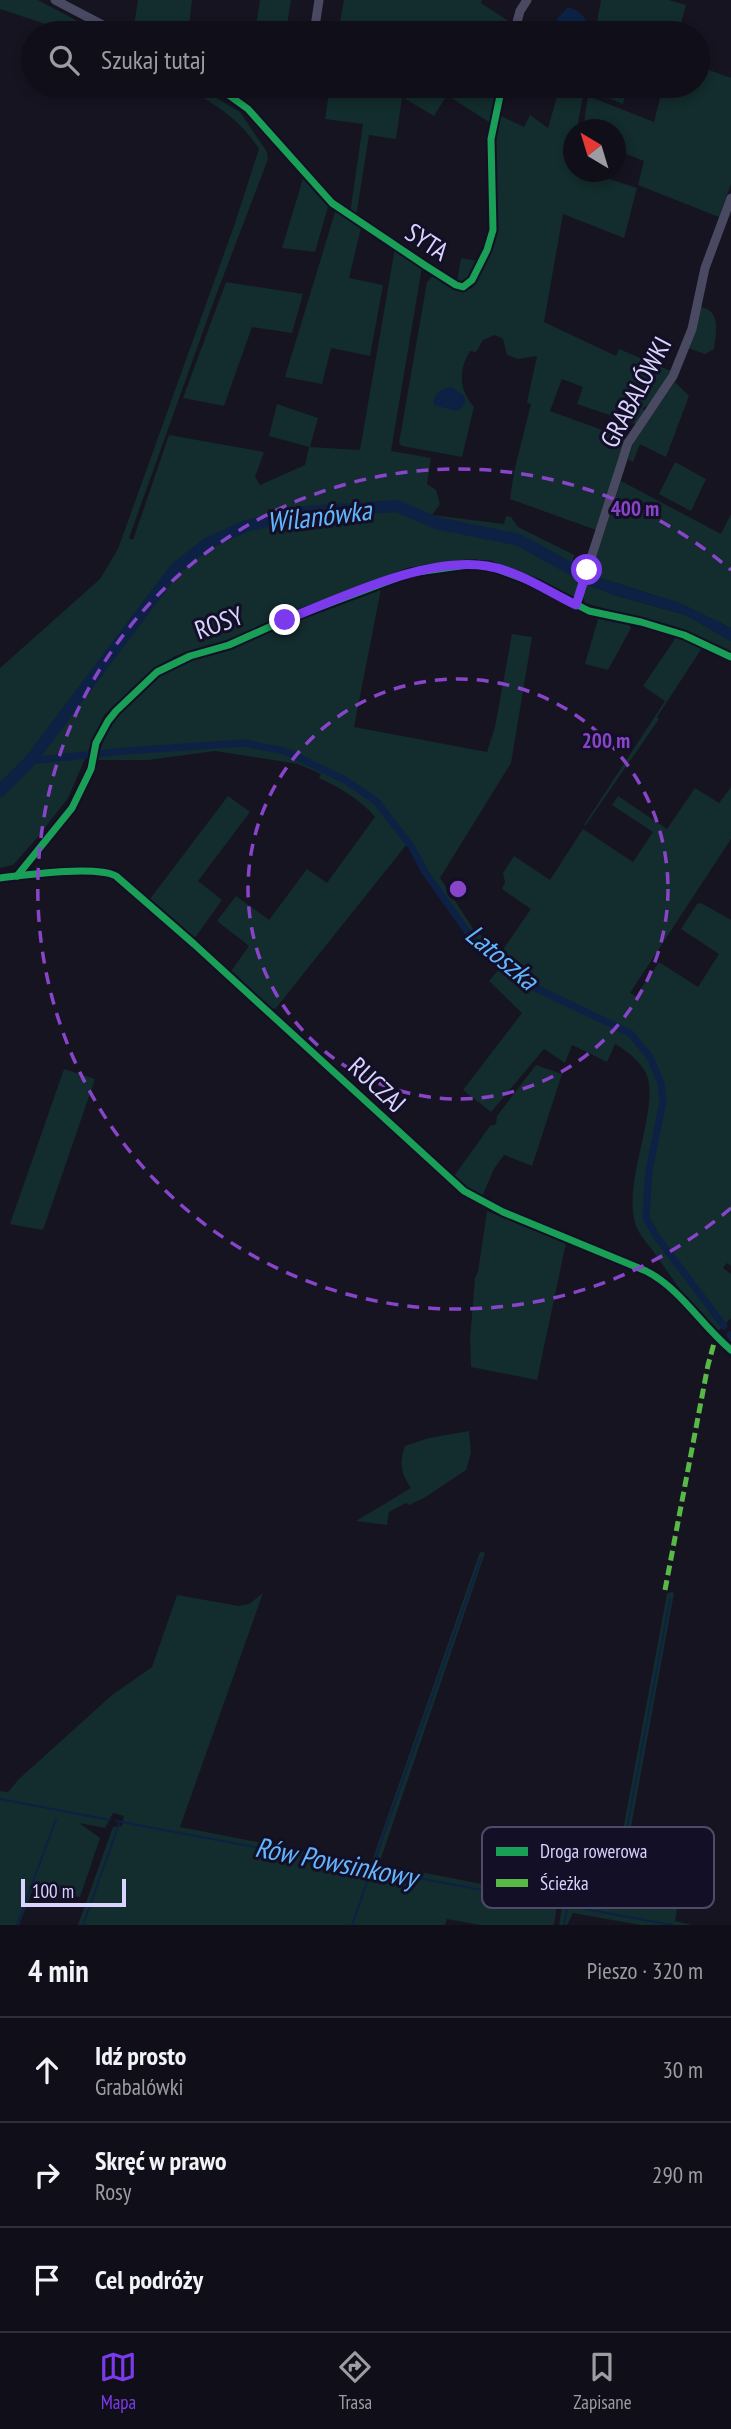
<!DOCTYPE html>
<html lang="pl">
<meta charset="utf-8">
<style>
:root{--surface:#100f19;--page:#1e1d26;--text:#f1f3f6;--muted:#9c9ca2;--line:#302f38;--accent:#7c3aed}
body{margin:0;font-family:"PT Sans Narrow",sans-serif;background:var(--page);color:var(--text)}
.compass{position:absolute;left:563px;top:119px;width:63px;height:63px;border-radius:50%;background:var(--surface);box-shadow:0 4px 10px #0003;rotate:322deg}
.scale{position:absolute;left:21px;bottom:18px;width:105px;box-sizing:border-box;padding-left:7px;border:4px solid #d9d4ff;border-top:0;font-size:19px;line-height:24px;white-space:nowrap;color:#d9d4ff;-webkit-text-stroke:5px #130f26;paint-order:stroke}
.stop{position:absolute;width:21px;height:21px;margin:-16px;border:5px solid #7c3aed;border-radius:50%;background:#fff}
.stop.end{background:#7c3aed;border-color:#fff;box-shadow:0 2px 7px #0008}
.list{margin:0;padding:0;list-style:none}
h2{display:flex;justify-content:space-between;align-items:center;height:91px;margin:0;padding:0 28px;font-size:30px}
h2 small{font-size:23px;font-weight:400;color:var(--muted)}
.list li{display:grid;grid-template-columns:46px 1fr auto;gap:21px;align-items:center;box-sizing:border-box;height:105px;padding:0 28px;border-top:2px solid var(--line)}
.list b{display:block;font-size:26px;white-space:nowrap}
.list p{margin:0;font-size:23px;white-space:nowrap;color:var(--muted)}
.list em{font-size:23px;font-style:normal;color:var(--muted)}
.icon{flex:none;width:38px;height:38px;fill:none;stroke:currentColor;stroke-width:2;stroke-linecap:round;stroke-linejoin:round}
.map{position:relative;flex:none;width:731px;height:1925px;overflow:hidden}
.search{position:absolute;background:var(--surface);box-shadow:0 4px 10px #0003;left:21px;right:21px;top:21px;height:77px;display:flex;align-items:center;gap:18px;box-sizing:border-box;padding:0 24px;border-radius:38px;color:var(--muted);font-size:26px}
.sheet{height:406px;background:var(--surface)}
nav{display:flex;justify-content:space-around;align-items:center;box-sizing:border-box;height:98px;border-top:2px solid var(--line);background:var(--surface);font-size:19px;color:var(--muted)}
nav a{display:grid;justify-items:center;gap:4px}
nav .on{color:var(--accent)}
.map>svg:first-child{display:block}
.green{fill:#132c2d}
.water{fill:#0d2144}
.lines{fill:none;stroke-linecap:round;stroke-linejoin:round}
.stream{stroke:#0d2144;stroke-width:2}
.canal{stroke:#0d2144;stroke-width:7}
.river{stroke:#0d2144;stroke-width:12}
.minor{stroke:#4a4962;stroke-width:9}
.quiet{stroke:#58b947;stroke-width:5;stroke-dasharray:10 5;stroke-linecap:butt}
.cycleway-casing{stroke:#130f26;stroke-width:11}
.cycleway{stroke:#1a9f57;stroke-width:7}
.route{stroke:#7c3aed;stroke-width:9}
.ring{fill:none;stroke:#8945c9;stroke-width:3.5;stroke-dasharray:12 9}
.labels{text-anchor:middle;stroke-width:6;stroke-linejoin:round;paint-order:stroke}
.street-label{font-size:26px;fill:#d9d4ff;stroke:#130f26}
.water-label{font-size:28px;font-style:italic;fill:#62b6ff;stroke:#130f26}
.key{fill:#130f26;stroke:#4e4a67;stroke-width:2}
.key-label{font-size:19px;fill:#d9d4ff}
.centre{fill:#8945c9;stroke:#130f26;stroke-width:3.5}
.ring-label{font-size:21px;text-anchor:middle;font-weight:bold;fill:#8945c9;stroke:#130f26;stroke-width:6;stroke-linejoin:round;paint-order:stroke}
</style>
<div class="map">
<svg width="731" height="1925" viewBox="0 0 731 1925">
<rect width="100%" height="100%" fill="#161421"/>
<g class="green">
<polygon points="0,0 38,0 100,33 73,33 0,9"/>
<polygon points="138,0 192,0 188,33 133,33"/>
<polygon points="260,0 291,0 286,31 256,27 255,33 221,33 223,22 256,27"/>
<polygon points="344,0 482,0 481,3 513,24 511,33 338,33"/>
<polygon points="601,0 669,0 686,5 678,33 595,33"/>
<polygon points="698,66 731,78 731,184 719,217 638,185 644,161 616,150 616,130 583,130 588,96 654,122 663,86 698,86"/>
<path d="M183,86H197L240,112L267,152L268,159L215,298L129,538L133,540L169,435L264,452L255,477L260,485L305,465L309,447L269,436L277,404L318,418L310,447L360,450L395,248L422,267L391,451L431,458L427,484L436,490L440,504L432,515L504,524L506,516L511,517L518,527L574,555L572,563L584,569L575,596L571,597L518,570L475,559L407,570L284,617L227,641L175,656L150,673L104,715L68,798L37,838L13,865L0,868V668L100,579L118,549L234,226L259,149C238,117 216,105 183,86Z"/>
<polygon points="330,86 500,86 492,124 447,95 434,116 402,97 396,139 369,135 356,217 350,213 363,124 325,119"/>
<path d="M560,86H574L584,89L577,129L574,130L571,166L574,172H588L637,188L624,238L563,214L544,322L616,356L619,349L671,371L650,404L643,408L644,412L636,424L577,404L583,387L562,379L550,411L627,439L596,530L510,499L514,472L531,404L527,402L537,356L518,359L507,355L503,339L495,335L483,340L476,352L470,351C458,371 459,390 474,407L462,457L402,446L399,443L427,282L434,275L460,290L472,288L483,268L498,231L495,139L501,116L524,127L530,115L548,128Z"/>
<polygon points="589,86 627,86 623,104 598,94"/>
<polygon points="304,175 329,203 315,252 282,248"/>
<polygon points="338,211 361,228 349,278 383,285 370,356 331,348 322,384 285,377 335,212"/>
<polygon points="461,258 478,261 471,276 464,282 457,281"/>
<polygon points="226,282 303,294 292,333 252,327 224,406 183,398"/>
<path d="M699,307C722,309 716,333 714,349L705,354L688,348Z"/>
<polygon points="675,382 689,396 666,457 640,444 633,462 628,459 634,441"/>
<polygon points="675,462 706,479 691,511 659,494"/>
<polygon points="621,481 721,534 731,514 731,628 679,603 590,575"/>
<polygon points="587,584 614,595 686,615 731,641 731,654 651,622 585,603 583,596"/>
<path d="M381,589L354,727L487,752L495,727L512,634L532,637L511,763L440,878L474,930L502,951L531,909L502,889L505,882L503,873L514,856L550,880L583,829L633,862L653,832L612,805L618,796L667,829L695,788L719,803L731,787V839L630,993L636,996L659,962L698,987L719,954L681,929L697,904L701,903L731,920V1266L727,1263L723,1268L731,1274V1318L717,1332C692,1308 671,1277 651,1248C646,1242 639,1234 636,1226C621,1184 661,1108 646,1073C640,1061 626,1050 615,1044L607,1062L572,1045L565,1063L544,1049L491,1112L463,1090L522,1013L489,981L501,967L465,934L407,844L276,1008L270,1010L229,974L249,946L217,921L236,896L269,920L307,869L327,883L375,817C360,799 340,788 319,778L321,774L298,764L215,751L148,760H96L109,727L121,711L159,674L184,662L230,649L284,623Z"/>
<polygon points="598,619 628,624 631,628 608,670 585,664"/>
<polygon points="677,636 702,648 657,717 659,719 585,826 584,825 665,701 643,686"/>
<polygon points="228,796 250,812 198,881 222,900 194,939 150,899"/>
<polygon points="536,1065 562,1074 532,1166 504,1155 494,1169 481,1199 458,1183 454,1176 490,1126 496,1124 497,1116"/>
<polygon points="64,1069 95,1079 43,1230 10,1224"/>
<polygon points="487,1211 566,1243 537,1380 471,1367 470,1340 475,1278 478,1272"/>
<path d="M469,1431L471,1453L466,1470L424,1498L409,1505L406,1503L389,1512L387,1525L356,1521L411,1488C401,1474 399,1463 405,1446L429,1438Z"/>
<polygon points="480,1552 485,1553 379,1864 558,1899 554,1925 479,1925 447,1919 445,1925 78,1925 113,1827 122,1826 124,1816 113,1813 105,1828 79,1823 100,1838 80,1897 37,1888 32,1891 19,1925 0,1925 0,1791 8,1792 19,1779 112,1695 152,1667 177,1595 239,1606 249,1604 263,1593 180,1827 371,1864"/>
<polygon points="671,1592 674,1593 628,1843 688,1846 675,1921 692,1925 640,1925 573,1913 567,1925 559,1925 565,1890 571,1868 580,1858 611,1846 622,1836 667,1594"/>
</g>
<g class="water">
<polygon points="568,7 576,10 586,19 585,33 562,33 556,25 557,19"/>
<path d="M452,387L464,396L466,401L462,408L457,411L434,405C432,394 442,388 452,387Z"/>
<polygon points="590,575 679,603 731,628 731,641 686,615 614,595 587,584"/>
</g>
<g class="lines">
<g class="stream">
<polyline points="0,1799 110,1820"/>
<polyline points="116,1821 557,1904"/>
<polyline points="563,1905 672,1925"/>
<polyline points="17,1925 56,1819"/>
<polyline points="83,1925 119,1824"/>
<polyline points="352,1925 481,1558"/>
<polyline points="564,1925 575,1865 624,1844 670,1599"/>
</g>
<g class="canal">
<polyline points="30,761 125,751 244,743 285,751 345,780 376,801 411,846 425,872 471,937 527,984 630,1033 650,1057 661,1083 663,1102 649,1170 646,1218 657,1237 724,1326"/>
<polyline points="730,1335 731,1337"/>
</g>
<polyline class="river" points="0,791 30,761 175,569 208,543 246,526 306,512 397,506 436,523 519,540 595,582"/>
<g class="minor">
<polyline points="55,0 118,33"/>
<polyline points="314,33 319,0"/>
<polyline points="514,33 520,11 527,0"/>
<polyline points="216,86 248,109 332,203 426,266 456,285 463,287 472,280 487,250 493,230 491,139 502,86"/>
<polyline points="576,605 628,443 673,376 692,329 705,268 731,198"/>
<polyline points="17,876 72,808 91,769 96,743 108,721 116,711 157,672 190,656 229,645 285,620 410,573 467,565 489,566 537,584 589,611 641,622 684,635 731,657"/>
<path d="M0,878C25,875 95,865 116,876L194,944L464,1191L503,1212L646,1271C681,1289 701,1325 731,1350"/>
</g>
<polyline class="quiet" points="665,1590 708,1365 716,1336"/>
<defs>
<g id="cycleway">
<polyline points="216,86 248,109 332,203 426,266 456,285 463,287 472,280 487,250 493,230 491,139 502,86"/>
<polyline points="17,876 72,808 91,769 96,743 108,721 116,711 157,672 190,656 229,645 285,620 410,573 467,565 489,566 537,584 589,611 641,622 684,635 731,657"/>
<path d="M0,878C25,875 95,865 116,876L194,944L464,1191L503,1212L646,1271C681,1289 701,1325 731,1350"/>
</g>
</defs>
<use href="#cycleway" class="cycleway-casing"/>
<use href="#cycleway" class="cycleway"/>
</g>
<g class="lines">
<path class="route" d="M285,620C341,598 426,556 487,566C519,571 547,591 576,605L587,570"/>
</g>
<g class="ring">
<circle cx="458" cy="889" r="210"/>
<path d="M731 1208A420 420 0 1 1 731 570"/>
</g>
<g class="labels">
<g class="street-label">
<text transform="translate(427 242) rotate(33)" y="9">SYTA</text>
<text transform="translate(636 392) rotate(-62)" y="9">GRABALÓWKI</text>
<text transform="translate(219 623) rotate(-20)" y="9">ROSY</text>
<text transform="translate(377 1085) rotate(43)" y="9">RUCZAJ</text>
</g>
<g class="water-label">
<text transform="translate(319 516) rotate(-7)" y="10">Wilanówka</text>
<text transform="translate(502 957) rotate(40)" y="10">Latoszka</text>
<text transform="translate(336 1862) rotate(11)" y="10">Rów Powsinkowy</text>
</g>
</g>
<rect x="482" y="1827" width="232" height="81" rx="10" class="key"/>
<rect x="496" y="1847" width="32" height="9" fill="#1a9f57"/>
<rect x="496" y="1879" width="32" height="8" fill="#58b947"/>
<g class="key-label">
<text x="540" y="1858">Droga rowerowa</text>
<text x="540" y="1890">Ścieżka</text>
</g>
<circle cx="458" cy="889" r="10" class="centre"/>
<g class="ring-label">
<text x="635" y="516">400 m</text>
<text x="606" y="748">200 m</text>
</g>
</svg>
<svg class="compass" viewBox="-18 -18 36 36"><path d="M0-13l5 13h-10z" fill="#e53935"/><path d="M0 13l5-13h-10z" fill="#9c9ca2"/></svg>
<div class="scale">100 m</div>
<div class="stop" style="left:587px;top:570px"></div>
<div class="stop end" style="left:285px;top:620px"></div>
<div class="search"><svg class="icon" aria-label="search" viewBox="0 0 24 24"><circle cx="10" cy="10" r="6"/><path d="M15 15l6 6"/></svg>Szukaj tutaj</div>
</div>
<section class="sheet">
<h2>4 min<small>Pieszo · 320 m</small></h2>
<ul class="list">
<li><svg class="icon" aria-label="ahead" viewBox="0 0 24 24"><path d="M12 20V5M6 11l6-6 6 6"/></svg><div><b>Idź prosto</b><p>Grabalówki</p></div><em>30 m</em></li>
<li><svg class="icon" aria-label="right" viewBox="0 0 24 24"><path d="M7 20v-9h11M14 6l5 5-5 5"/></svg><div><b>Skręć w prawo</b><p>Rosy</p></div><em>290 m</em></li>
<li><svg class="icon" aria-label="arrive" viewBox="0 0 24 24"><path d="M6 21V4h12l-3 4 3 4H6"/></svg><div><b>Cel podróży</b></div></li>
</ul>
</section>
<nav>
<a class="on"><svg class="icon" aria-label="map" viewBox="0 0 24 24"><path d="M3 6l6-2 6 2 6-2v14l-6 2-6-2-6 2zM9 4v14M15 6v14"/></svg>Mapa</a>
<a><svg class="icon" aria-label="directions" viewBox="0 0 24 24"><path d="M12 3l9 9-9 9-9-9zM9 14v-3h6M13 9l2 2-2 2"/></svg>Trasa</a>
<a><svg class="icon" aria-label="saved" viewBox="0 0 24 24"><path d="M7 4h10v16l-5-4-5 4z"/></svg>Zapisane</a>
</nav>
